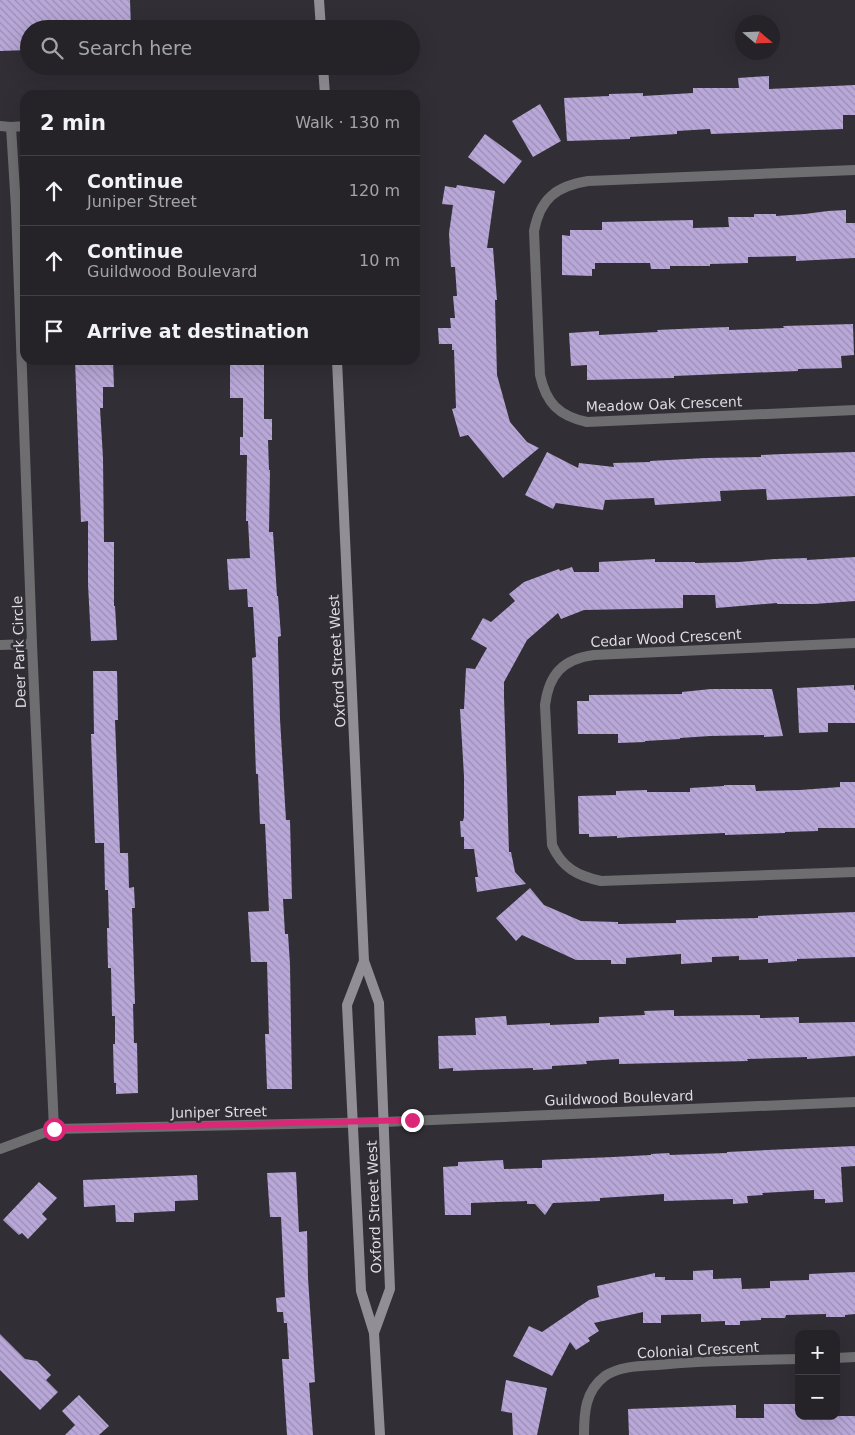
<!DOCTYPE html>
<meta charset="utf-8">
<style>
:root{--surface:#252228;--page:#312f34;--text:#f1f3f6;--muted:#a3a4a8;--line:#423f45}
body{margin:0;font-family:"DejaVu Sans",sans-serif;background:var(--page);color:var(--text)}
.controls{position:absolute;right:15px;bottom:15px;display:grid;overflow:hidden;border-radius:10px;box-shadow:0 5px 20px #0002}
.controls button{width:45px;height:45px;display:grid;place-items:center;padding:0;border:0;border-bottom:1px solid var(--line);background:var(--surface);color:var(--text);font:25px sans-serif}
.compass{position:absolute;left:735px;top:15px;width:45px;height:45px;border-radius:50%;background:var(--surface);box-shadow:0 5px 20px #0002;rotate:109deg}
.stop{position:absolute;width:15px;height:15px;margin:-11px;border:4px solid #db2777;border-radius:50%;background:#fff}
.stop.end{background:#db2777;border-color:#fff;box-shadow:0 1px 5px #0008}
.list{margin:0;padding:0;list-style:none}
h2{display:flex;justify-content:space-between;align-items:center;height:65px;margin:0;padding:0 20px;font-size:21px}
h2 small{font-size:16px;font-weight:400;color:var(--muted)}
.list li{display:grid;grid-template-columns:32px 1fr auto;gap:15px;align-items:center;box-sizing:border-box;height:70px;padding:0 20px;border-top:1px solid var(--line)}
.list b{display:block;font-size:19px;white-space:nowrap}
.list p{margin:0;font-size:16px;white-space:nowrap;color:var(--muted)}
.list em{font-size:16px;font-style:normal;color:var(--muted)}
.icon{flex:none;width:28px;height:28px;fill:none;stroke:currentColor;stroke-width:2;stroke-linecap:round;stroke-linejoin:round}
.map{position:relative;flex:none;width:855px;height:1435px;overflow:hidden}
.search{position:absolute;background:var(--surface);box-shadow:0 5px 20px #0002;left:20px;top:20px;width:400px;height:55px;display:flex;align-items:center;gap:12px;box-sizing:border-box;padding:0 18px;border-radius:28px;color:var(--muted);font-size:19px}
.panel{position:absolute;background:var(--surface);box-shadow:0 5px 20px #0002;left:20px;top:90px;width:400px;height:275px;border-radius:15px}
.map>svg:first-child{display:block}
.building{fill:url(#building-back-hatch)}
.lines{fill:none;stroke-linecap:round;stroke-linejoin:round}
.minor{stroke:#6e6d70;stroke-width:10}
.tertiary{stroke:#6e6d70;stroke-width:10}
.secondary{stroke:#918f95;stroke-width:10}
.route{stroke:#db2777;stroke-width:6}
.labels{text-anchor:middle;stroke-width:5;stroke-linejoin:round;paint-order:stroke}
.street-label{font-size:14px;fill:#dddce1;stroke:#312e35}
</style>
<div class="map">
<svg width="855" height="1435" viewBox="0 0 855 1435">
<defs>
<pattern id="building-back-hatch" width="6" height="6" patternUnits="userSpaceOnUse" patternTransform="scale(1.25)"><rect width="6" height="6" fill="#b8a7d8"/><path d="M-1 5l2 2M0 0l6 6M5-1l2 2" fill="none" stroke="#9a8eb3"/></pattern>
</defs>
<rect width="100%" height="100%" fill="#312e35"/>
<g class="building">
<polygon points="0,0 130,0 131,29 29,29 29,50 0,51"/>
<polygon points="769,76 769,89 855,85 855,115 843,115 843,129 711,134 710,129 677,131 677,134 630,137 630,139 567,141 564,98 609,96 609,94 643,93 643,96 693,93 693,88 739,88 738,78"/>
<polygon points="540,104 561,141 533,157 512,121"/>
<polygon points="485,134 522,161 504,184 468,157"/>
<polygon points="457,185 495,191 487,248 493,248 497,300 495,300 497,375 510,422 527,442 539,448 503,478 468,435 460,437 452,409 456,408 454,350 452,350 452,344 439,344 438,328 451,328 450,318 455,318 453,296 457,296 455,267 451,267 449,233 453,205 442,204 445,186 456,188"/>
<polygon points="846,210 846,223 855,223 855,258 796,261 796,256 748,257 748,263 710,264 710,266 670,266 670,269 651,269 650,263 595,263 595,269 592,269 592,276 562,275 562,235 570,236 570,230 602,230 602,222 693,220 693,228 729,227 728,217 754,217 754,214 776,214 776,216 805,214 828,211"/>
<polygon points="853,324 854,355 841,356 842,368 798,369 798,371 674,376 674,378 587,380 587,365 571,366 569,333 599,331 599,335 658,332 657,330 701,328 729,327 729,330 784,328 783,326"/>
<polygon points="75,360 113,360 114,387 103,387 103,408 100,408 103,458 104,542 114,542 114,606 115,606 117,640 91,641 88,584 88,521 81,522"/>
<polygon points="230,360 264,360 264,419 272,419 272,440 268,440 269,470 270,470 269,532 273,532 277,596 278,596 281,636 278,637 278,645 280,719 286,820 290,820 292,899 283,899 285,934 288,934 290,964 292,1089 267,1089 265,1034 269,1034 267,962 251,962 248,912 269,911 265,824 260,824 258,774 256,774 252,658 256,657 253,607 248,607 247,589 229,590 227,559 250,558 248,521 246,521 247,455 240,455 240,437 243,437 243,398 230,398"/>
<polygon points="547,452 578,468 579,463 614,467 613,463 650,462 650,461 706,458 761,457 761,455 783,454 855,452 855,496 767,500 766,489 720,491 721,501 655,505 654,498 605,500 603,510 556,503 553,509 525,495"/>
<polygon points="855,557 855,601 814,604 777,604 777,603 716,608 715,595 683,595 683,608 584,610 561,619 558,613 527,640 504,682 504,697 509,852 511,852 515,872 526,884 477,892 475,877 478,877 474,849 464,849 464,837 461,837 460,821 463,821 464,817 464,776 460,709 464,709 466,668 475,669 487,648 471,639 483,618 491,622 515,601 509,594 524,582 559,569 560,571 572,567 574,572 599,572 599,562 655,559 655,562 695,562 695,563 739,562 775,559 807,558 807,560"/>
<polygon points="93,671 117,671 118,720 115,720 120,853 128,853 129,888 134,887 135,908 132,908 135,1004 133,1004 134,1043 137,1043 138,1093 116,1094 116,1083 114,1083 113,1044 115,1044 115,1016 112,1016 111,968 108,968 107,928 109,928 108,890 105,890 104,843 95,843 91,734 94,734"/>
<polygon points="854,685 854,690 855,690 855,723 828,723 828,732 799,733 797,688"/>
<polygon points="711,689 772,689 783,736 764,737 764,735 710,736 680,738 680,739 645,741 645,742 618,743 618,734 578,734 577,701 589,701 589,695 682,694 682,692"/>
<polygon points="840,782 855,782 855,828 818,828 818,831 785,832 785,833 725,835 725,833 630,837 617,838 617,836 589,837 589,834 579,834 578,796 616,795 616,791 647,790 647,792 690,792 690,788 724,786 724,785 755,785 756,791 800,790 840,787"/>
<polygon points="530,888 544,905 581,921 618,922 618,924 676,923 676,920 758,918 758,916 855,912 855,957 797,959 797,961 768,963 768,959 739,960 739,956 712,957 712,962 681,964 681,954 626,958 626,964 611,964 611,960 576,960 522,935 516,941 496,918"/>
<polygon points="674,1010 674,1016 760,1015 760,1018 799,1017 799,1023 855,1022 855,1056 807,1059 807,1057 747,1059 748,1061 619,1064 619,1059 586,1061 587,1064 552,1066 552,1069 533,1070 533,1068 453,1071 453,1068 439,1069 438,1036 476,1035 475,1018 506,1016 507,1025 550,1023 550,1025 599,1023 599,1017 645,1015 644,1011"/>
<polygon points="855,1146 855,1166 841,1167 843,1202 825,1203 825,1199 814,1199 814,1190 762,1193 763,1195 747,1196 748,1203 733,1204 733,1199 664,1201 664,1194 600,1198 600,1201 553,1203 545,1215 535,1204 527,1204 527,1201 471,1203 471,1215 445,1215 443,1167 458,1166 458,1162 503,1160 504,1169 536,1168 542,1168 542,1160 613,1157 651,1155 651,1154 669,1153 670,1155 727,1153 727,1152"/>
<polygon points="296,1172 299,1232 307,1231 308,1278 315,1382 309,1383 313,1435 287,1435 282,1359 289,1359 287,1323 284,1323 283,1312 277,1312 276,1298 285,1297 281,1217 270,1217 267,1173"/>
<polygon points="197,1175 198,1200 175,1201 175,1211 134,1213 134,1222 116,1222 115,1205 84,1207 83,1180"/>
<polygon points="39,1182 57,1198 42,1214 47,1219 28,1239 22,1233 19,1235 3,1220"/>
<polygon points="713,1270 713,1279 741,1278 742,1289 770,1288 770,1281 809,1280 809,1274 855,1272 855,1314 845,1315 845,1317 826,1317 826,1314 786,1315 785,1318 761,1318 761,1320 740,1321 740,1325 725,1325 725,1321 701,1322 701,1314 661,1315 661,1323 643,1323 643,1312 594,1323 599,1331 588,1338 590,1341 576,1350 570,1342 552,1376 513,1356 529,1326 542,1332 589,1300 599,1297 597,1286 655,1273 655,1277 665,1277 665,1280 693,1280 693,1271"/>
<polygon points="0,1334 25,1359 37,1361 51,1375 46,1380 58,1392 40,1410 0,1370"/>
<polygon points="506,1380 547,1388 537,1435 513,1435 512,1413 501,1411"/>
<polygon points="79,1395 109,1426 99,1435 65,1435 75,1425 62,1411"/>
<polygon points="764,1404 799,1404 799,1416 855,1416 855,1435 629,1435 628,1409 736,1405 736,1418 764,1418"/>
</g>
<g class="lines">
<g class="minor">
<polyline points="0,126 11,127 16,208 32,644 54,1129"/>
<polyline points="11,127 25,126"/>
<path d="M855,170L588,181C556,186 540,199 534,231L540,375C546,403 559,416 587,422L855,410"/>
<path d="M855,643L594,655C563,659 549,674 545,705L552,845C562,868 578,876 601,881L855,872"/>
<polyline points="0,645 32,644"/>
<polyline points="836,1358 855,1357"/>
<path d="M584,1435C584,1413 585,1391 605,1376C620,1366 640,1366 657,1365C704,1360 752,1360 799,1359"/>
</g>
<polyline class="tertiary" points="0,1149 54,1129 384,1122 855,1102"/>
<g class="secondary">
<polyline points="319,0 321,29"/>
<polyline points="323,66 325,95"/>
<polyline points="337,360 364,961 379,1003 390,1289 374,1333"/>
<polyline points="364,961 347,1005 361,1291 374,1333 380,1435"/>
</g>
</g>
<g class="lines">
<polyline class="route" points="54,1129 412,1120"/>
</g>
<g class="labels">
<g class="street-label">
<text transform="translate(664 404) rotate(-2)" y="5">Meadow Oak Crescent</text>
<text transform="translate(666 638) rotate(-3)" y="5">Cedar Wood Crescent</text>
<text transform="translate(19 652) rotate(-92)" y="5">Deer Park Circle</text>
<text transform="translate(337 661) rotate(-93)" y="5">Oxford Street West</text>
<text transform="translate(619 1098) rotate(-2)" y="5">Guildwood Boulevard</text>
<text transform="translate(219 1112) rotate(-1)" y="5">Juniper Street</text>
<text transform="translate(374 1207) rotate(-92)" y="5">Oxford Street West</text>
<text transform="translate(698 1350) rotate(-3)" y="5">Colonial Crescent</text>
</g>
</g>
</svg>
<div class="controls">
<button>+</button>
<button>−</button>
</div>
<svg class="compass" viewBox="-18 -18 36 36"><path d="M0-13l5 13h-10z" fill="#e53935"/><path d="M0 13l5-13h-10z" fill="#a3a4a8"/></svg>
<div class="stop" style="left:54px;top:1129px"></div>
<div class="stop end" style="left:412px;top:1120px"></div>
<div class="search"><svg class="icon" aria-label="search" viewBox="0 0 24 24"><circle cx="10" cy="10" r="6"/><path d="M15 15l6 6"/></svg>Search here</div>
<section class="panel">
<h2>2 min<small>Walk · 130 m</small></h2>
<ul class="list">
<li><svg class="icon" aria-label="ahead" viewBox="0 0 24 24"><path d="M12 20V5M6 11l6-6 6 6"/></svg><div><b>Continue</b><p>Juniper Street</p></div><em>120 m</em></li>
<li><svg class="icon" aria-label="ahead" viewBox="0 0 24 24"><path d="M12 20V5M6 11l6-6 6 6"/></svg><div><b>Continue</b><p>Guildwood Boulevard</p></div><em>10 m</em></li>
<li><svg class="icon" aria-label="arrive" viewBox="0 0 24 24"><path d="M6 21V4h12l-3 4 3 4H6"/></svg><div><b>Arrive at destination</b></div></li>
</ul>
</section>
</div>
